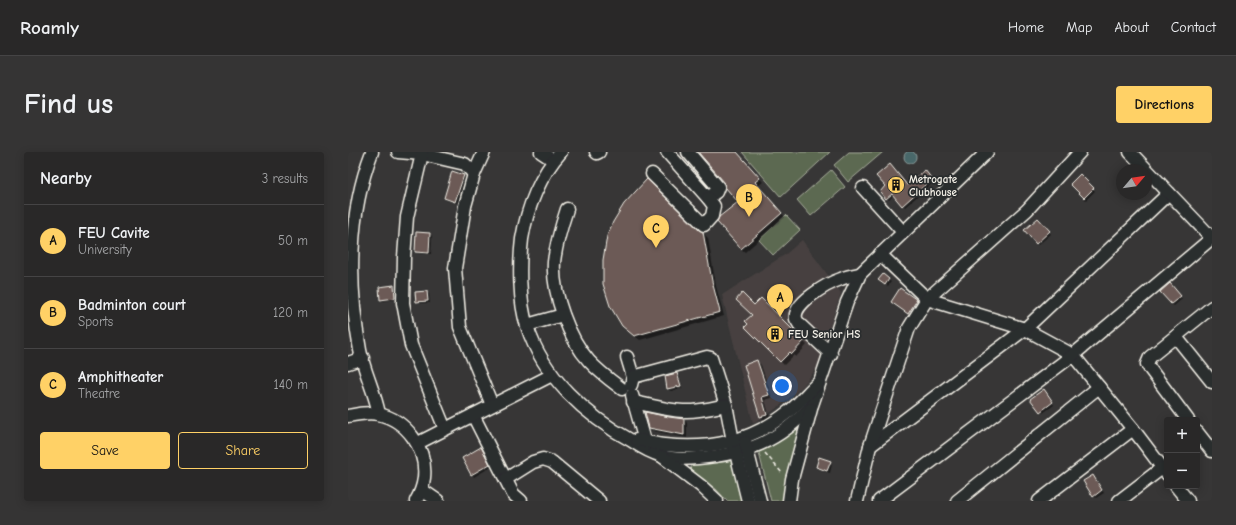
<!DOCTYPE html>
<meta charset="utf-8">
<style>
:root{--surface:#292828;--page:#353434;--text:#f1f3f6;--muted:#a5a6a8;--line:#454445;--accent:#ffd166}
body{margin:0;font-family:"Comic Neue",sans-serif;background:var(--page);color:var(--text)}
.controls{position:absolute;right:12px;bottom:12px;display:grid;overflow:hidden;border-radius:4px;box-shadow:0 2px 10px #0003}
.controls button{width:36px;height:36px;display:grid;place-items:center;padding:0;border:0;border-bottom:1px solid var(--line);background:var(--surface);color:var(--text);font:20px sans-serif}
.compass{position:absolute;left:768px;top:12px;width:36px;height:36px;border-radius:50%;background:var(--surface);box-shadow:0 2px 10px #0003;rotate:61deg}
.you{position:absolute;left:434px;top:234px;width:14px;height:14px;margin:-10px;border:3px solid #fff;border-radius:50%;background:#1a73e8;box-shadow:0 0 0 6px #1a73e833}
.badge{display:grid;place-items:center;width:26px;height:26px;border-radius:50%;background:var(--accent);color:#111;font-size:13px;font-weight:700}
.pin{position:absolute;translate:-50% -33px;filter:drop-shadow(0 1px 2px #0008)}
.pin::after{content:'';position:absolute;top:21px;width:14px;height:12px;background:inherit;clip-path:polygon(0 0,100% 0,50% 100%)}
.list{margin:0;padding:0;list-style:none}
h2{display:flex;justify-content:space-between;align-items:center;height:52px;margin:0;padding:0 16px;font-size:17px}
h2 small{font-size:13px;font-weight:400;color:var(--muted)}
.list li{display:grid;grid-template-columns:26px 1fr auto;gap:12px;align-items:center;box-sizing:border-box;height:72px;padding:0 16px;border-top:1px solid var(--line)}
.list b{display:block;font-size:15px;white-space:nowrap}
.list p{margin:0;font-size:13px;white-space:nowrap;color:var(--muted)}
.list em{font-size:13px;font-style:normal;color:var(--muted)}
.actions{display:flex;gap:8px;padding:12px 16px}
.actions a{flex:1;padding:9px 0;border:1px solid var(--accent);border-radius:4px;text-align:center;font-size:14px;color:var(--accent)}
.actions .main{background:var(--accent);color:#111}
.map{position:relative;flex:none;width:864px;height:349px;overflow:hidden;border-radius:4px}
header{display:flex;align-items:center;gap:24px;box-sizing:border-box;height:56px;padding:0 20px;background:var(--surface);border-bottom:1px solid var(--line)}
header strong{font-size:19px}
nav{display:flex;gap:22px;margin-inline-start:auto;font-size:14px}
.intro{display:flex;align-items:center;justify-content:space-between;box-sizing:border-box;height:96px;padding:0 24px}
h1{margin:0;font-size:28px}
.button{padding:10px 18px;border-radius:4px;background:var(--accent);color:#111;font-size:14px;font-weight:700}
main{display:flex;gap:24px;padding:0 24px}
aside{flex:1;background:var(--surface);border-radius:4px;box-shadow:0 2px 10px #0003}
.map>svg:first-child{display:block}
.built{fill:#474140}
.green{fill:#5c6951;stroke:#a8ad9c}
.water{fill:#49676a;stroke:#8d9e9c}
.shadow{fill:#0007}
.building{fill:#6c5a57;stroke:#f4f1e8}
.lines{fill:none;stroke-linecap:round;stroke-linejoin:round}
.minor-casing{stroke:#f4f1e8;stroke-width:15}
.path{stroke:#f4f1e8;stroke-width:1.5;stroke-dasharray:4 3;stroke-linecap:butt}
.minor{stroke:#2a2d2e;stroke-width:12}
.labels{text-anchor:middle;stroke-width:3.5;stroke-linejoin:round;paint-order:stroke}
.poi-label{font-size:11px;font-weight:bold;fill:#f4f1e8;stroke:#2a2d2e;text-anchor:start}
</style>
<header>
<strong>Roamly</strong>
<nav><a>Home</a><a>Map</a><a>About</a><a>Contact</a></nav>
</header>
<div class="intro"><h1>Find us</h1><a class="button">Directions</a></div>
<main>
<aside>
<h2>Nearby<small>3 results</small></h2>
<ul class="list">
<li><span class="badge">A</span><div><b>FEU Cavite</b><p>University</p></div><em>50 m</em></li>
<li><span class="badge">B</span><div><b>Badminton court</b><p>Sports</p></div><em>120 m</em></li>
<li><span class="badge">C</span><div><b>Amphitheater</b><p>Theatre</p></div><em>140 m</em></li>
</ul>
<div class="actions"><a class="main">Save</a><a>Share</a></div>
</aside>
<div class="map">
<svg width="864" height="349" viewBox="0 0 864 349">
<rect width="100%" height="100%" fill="#373636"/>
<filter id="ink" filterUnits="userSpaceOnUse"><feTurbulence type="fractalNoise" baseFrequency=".025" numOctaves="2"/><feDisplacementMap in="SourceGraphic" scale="8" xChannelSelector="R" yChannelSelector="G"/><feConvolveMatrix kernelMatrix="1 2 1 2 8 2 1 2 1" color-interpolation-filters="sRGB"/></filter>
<g filter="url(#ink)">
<polygon class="built" points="454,88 493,141 478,187 471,213 456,233 437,250 419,263 405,271 374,143 438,102"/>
<g class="green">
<polygon points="394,0 482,0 433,45"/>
<polygon points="501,0 535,0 500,30 486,13"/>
<polygon points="483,18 497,35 463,64 449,48"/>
<polygon points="438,63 452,78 425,103 411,88"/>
<polygon points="447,276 450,278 451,282 439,327 435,349 423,349 410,297"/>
<polygon points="388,308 398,349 379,349 368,337 346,321 342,316 345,310 355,309"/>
</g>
<circle class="water" cx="562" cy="5" r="6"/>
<g class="shadow">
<polygon points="351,0 388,0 415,30 410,34 437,65 397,100 393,97 391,50 377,30"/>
<polygon points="577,19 586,30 557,55 546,43 541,48 533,40 559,34"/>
<polygon points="732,23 747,39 738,48 723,32"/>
<polygon points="115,24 117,26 110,51 99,48 97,46"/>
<polygon points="690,67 703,82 690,93 677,78"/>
<polygon points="350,79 355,81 360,86 368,134 376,164 292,188 280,179"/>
<polygon points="82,82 84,84 83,102 70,101 68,99"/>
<polygon points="535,123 543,130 540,134 534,130"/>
<polygon points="45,134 47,137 49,147 35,149 33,147"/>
<polygon points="824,135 834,147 826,154 813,140"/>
<polygon points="79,140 81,142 82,151 71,151 69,149"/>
<polygon points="413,148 459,193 448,205 446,203 436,213 399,175 405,163 406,154"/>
<polygon points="568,149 571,151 563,163 544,150"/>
<polygon points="409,209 413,213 424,246 417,248 422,266 416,268 412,264"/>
<polygon points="329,222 331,224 334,236 323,239 320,237"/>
<polygon points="697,241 706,253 695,261 692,259"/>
<polygon points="336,267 339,271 339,286 306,279 302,275"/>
<polygon points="135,298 143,315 126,325 115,306"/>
<polygon points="482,310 484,312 482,321 471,317 469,315"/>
<polygon points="747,327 756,341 748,346 746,344"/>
</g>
<g class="building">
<polygon points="350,0 389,0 412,26 407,30 434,61 393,97 369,70 371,65 390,50 377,35 376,30"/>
<polygon points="542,12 559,33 577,18 584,27 554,54 544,42 538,47 532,40 537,34 528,24"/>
<polygon points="104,19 116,23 107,50 96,46"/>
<polygon points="732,22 746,36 736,46 722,32"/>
<polygon points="299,27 351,78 355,80 364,129 372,160 286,184 274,174 262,154 255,132 255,108 259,84 265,70 276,52"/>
<polygon points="690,66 702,79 688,92 676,78"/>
<polygon points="68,80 82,81 81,101 67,100"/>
<polygon points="535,122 541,127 537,133 530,128"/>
<polygon points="822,131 833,144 823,152 812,140"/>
<polygon points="46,133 47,146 32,148 31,135"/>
<polygon points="552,136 569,148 560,162 543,150"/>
<polygon points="79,139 80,149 68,150 67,140"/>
<polygon points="394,141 406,153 413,146 456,189 444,202 442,200 432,210 397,175 400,172 397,169 404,163 388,148"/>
<polygon points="409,208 421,243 414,245 419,263 412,265 407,249 396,213"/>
<polygon points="329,221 333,234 319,237 317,224"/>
<polygon points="696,237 705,250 692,260 682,247"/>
<polygon points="297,260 321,265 336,267 336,283 301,276"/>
<polygon points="133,295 142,312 123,323 114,306"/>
<polygon points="471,305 483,309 479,319 468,315"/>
<polygon points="745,323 754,338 745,345 735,329"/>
</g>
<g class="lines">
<defs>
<g id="minor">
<path d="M24,0C0,62 0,133 12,198C16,220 27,240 31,262"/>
<polyline points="50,0 74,2 117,12 126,22"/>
<polyline points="136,0 126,22 117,54 107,116 112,175 144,253"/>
<polyline points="193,0 205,8"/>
<path d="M213,0C192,23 179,56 174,87C171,112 171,150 179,174C195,225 238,264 284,289C293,295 304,301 314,304C325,308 339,307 350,306C398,302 431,290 464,253L499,150L512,122L639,0"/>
<polyline points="248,0 249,1 251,0"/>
<polyline points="319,0 360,46 368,40 370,35 340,0"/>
<polyline points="74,2 59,65 56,105 55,151 63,193 97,277"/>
<polyline points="304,22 356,73 364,64 366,54 360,46"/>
<polyline points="515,36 555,80"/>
<path d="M219,57C213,75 208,92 206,110C204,141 221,187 241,209C251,220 262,228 274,237"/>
<polyline points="532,102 579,147 677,177 725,203 785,277 819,322"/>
<polyline points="179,173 215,163"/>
<polyline points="828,185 864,230"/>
<path d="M483,202L451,172C451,172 448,167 448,167C444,151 481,131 493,127C499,124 506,123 512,122"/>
<polyline points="279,205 285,225"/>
<polyline points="0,211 15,206"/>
<polyline points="283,233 285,225 359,205 363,206 378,253 385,289 400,349"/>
<polyline points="284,243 297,289 296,295"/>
<path d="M285,250C302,253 318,258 335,259C350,260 364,256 378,253"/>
<polyline points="125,263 165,342 173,349"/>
<path d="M0,264C10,262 20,260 30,262C59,268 79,297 76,326C75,334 72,342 68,349"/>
<polyline points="840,268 802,217 799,212 802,205 864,155"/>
<polyline points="849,280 864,299"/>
<path d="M289,288C298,289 307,292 316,293C362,298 403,290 440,260C451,252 460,240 470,231"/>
<polyline points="397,290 412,349"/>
<polyline points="70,291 204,223"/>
<polyline points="522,294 677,177 821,41"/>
<polyline points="315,305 353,334 369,349"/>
<polyline points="158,327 185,310 195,307 204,310 251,349"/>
<polyline points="828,334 840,349"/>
<polyline points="74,338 90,349"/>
<polyline points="441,349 444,327 463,257"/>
<polyline points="509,349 522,294 561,176 579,147 679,58 732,0"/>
<polyline points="531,349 725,203 864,86 782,0"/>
<polyline points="609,349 751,235"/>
<polyline points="691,349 785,277"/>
<polyline points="771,349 814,316"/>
</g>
</defs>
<use href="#minor" class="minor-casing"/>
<polyline class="path" points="417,301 434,321"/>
<use href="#minor" class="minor"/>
</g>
</g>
<defs>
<symbol id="building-disc" viewBox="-11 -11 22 22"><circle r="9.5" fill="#ffd166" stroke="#2a2d2e"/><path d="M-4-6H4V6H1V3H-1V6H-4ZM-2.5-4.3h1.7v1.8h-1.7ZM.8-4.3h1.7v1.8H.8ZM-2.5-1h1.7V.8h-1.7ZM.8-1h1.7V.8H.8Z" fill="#111"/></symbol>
</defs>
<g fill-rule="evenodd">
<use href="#building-disc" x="538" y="23" width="20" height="20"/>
<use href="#building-disc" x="417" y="172" width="20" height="20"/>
</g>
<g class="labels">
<g class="poi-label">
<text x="561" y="31">Metrogate<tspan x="561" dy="13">Clubhouse</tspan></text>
<text x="440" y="186">FEU Senior HS</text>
</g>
</g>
</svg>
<div class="controls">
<button>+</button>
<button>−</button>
</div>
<svg class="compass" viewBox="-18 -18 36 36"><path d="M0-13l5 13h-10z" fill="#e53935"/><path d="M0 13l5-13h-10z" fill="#a5a6a8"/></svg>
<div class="you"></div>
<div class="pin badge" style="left:432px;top:165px">A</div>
<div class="pin badge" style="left:401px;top:65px">B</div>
<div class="pin badge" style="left:308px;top:96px">C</div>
</div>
</main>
